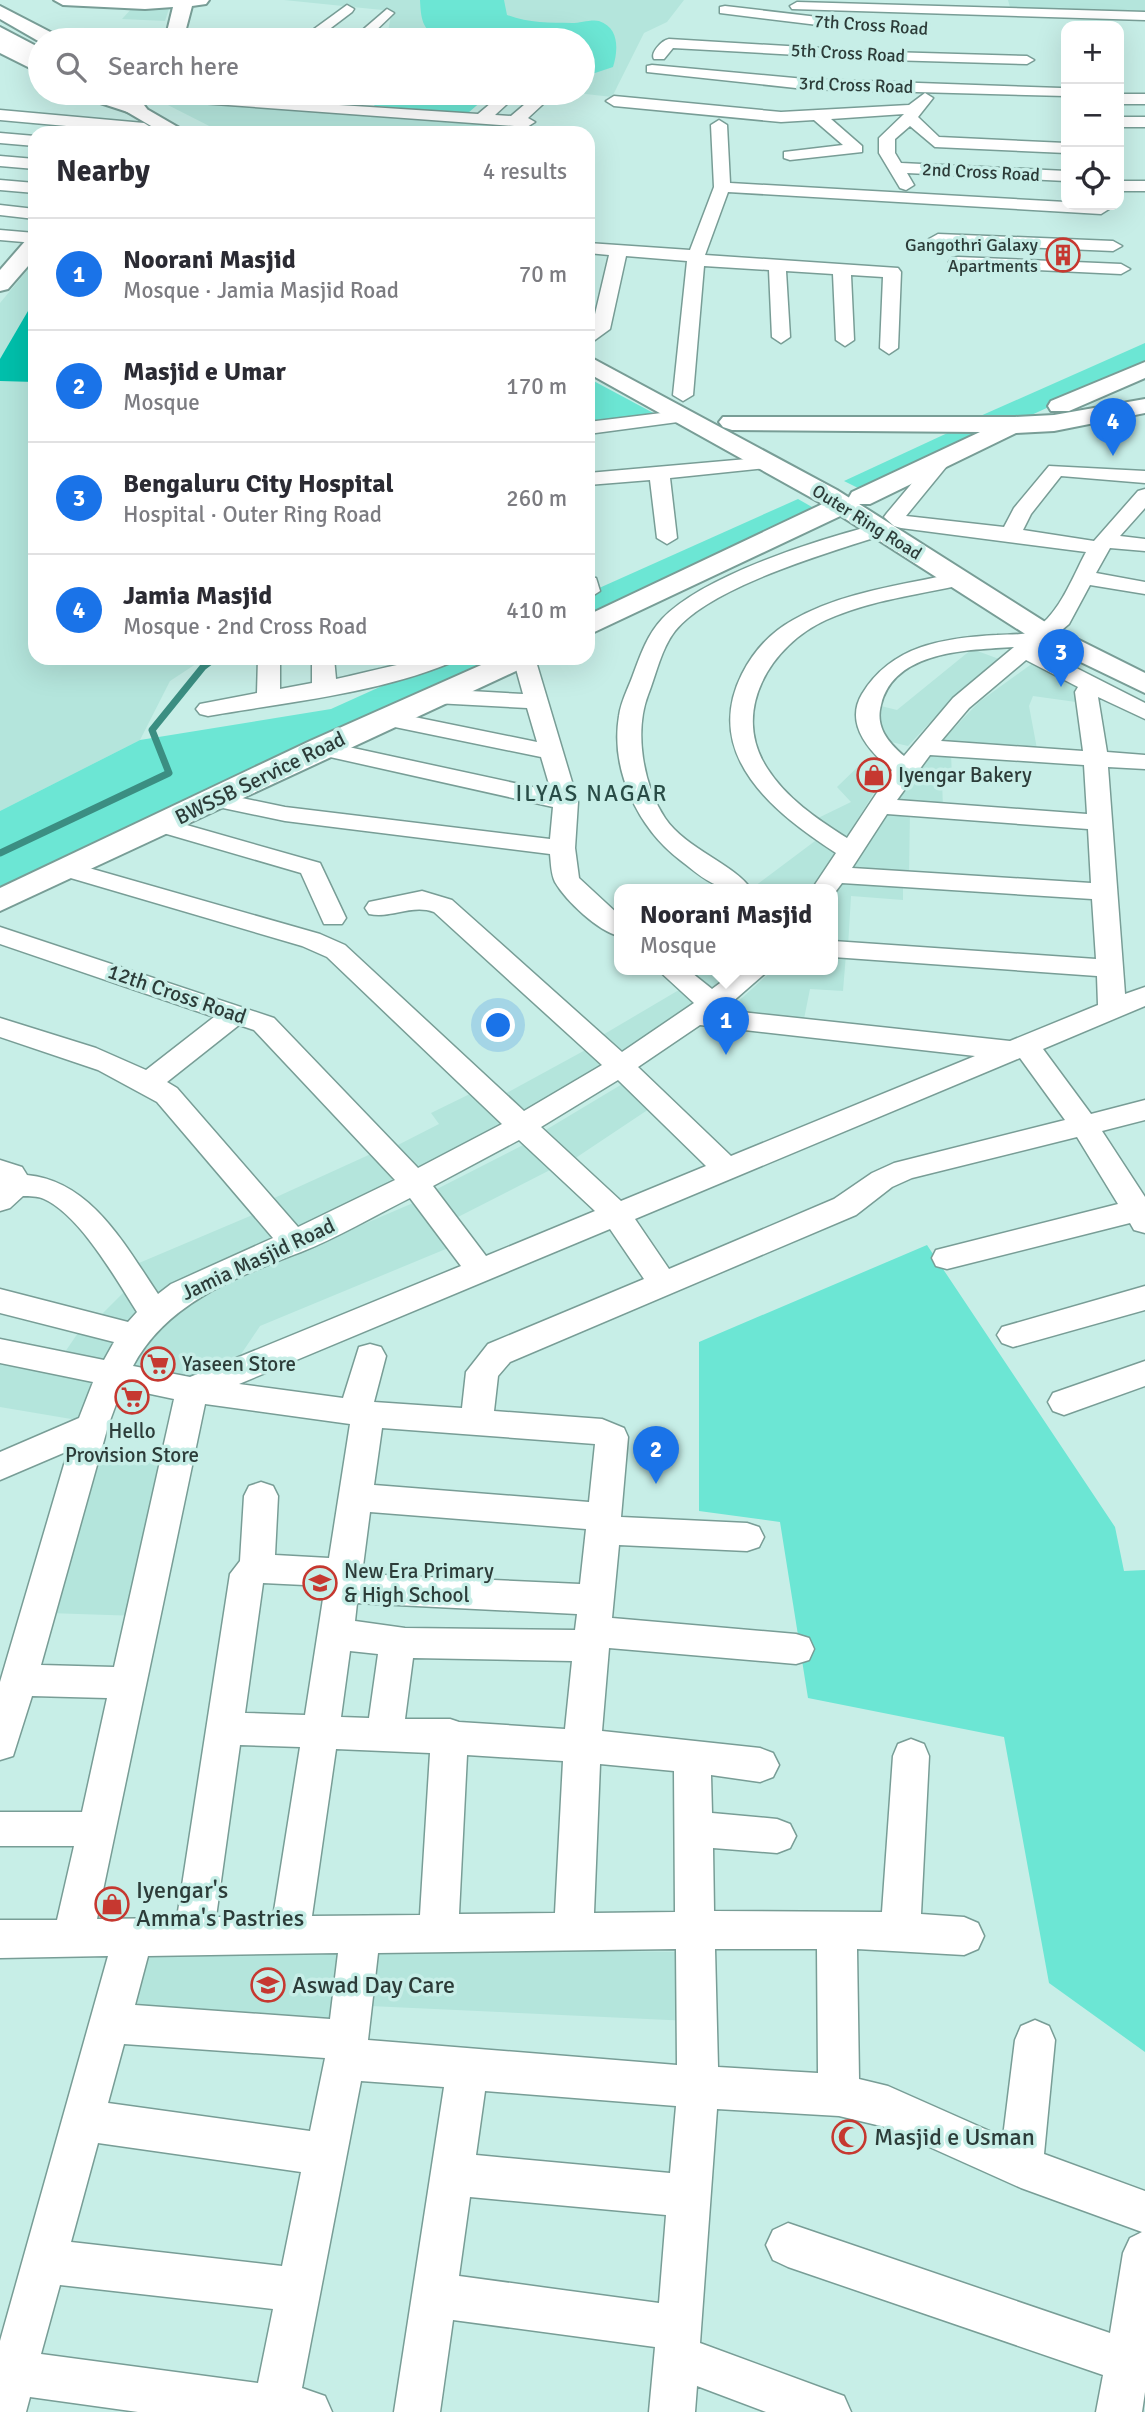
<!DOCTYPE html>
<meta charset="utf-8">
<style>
:root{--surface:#fff;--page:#f7f7f7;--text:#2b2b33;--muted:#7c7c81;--line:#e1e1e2;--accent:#1a73e8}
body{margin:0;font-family:Signika,sans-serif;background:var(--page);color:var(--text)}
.controls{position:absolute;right:21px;top:21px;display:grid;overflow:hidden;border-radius:14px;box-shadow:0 7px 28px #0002}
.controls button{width:63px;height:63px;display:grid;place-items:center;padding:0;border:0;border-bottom:2px solid var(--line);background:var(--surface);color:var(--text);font:35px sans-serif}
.you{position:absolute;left:499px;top:1026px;width:24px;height:24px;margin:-18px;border:5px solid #fff;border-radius:50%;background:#1a73e8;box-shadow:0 0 0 10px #1a73e833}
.badge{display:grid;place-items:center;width:46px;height:46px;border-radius:50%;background:var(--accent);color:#fff;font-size:23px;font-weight:700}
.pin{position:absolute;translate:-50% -58px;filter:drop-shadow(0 2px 4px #0008)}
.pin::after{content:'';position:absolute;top:37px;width:24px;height:21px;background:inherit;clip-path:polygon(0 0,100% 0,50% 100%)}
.popup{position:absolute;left:614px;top:884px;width:224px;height:91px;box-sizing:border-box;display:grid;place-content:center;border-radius:14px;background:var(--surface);filter:drop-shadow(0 2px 5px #0005);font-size:23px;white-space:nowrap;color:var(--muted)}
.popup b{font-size:26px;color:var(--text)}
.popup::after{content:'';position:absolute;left:50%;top:100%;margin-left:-14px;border:14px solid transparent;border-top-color:var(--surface)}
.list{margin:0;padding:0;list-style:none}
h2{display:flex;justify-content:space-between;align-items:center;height:91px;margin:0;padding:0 28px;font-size:30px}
h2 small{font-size:23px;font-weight:400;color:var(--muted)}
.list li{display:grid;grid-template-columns:46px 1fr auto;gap:21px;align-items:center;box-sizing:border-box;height:112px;padding:0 28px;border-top:2px solid var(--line)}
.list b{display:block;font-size:26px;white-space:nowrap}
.list p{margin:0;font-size:23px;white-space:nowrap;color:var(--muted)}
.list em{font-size:23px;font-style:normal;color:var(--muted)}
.icon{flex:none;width:38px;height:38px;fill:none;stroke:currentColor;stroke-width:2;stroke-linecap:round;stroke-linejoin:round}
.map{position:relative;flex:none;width:1145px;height:2412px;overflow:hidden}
.search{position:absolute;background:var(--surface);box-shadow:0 7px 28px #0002;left:28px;top:28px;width:567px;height:77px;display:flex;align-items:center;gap:18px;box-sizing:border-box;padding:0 24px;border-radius:38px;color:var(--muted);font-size:26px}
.panel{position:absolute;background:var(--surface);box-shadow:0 7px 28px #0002;left:28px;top:126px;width:567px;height:539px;border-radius:21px}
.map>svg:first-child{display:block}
.built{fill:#b4e5dc}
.green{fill:#6ce6d4}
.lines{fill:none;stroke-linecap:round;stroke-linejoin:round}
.stream{stroke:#3b8e82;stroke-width:7}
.building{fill:#00bfab}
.street-casing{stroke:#789d96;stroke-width:3}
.secondary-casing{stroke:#789d96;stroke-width:4}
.highway-casing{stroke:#789d96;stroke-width:4}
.street{fill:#fff;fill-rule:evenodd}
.secondary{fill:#fff;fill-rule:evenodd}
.highway{fill:#fff;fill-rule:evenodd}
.labels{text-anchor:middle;stroke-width:7;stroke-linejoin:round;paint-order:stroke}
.far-street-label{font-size:18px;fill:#2c3c39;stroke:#c7eee7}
.far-poi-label{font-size:18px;fill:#2c3c39;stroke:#c7eee7;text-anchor:end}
.poi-label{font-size:21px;fill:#2c3c39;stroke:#c7eee7;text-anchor:start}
.street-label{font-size:21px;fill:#2c3c39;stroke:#c7eee7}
.neighbourhood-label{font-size:23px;letter-spacing:2px;fill:#294c46;stroke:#c7eee7}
.near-poi-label{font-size:24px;fill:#2c3c39;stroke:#c7eee7;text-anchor:start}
</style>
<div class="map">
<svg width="1145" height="2412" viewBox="0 0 1145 2412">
<rect width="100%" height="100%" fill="#c7eee7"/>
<g class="built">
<polygon points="284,0 684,0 667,22 644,33 612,97 577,93 583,93 583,40 396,40 388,31 392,11"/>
<polygon points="1008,0 1145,0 1145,15 1011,11"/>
<polygon points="135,5 170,6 165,21 122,19"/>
<polygon points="167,93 228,100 529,126 514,133 223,133 162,102"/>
<polygon points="35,261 35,658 205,658 170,681 140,740 0,811 0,303"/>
<polygon points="972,649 999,659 948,703 908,746 878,739 877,705 897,710"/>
<polygon points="1033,663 1080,681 1083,703 1033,696 1029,706 1037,749 939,744 979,702"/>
<polygon points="930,751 951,751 952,780 942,780 943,808 891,805"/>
<polygon points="865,760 888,770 843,843 814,820 851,802 837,787"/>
<polygon points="886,811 910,811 909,874 852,868"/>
<polygon points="819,838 842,851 813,889 751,889"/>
<polygon points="840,877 903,882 903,900 851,896 848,947 833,946 833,889"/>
<polygon points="833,953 846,954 843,991 810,989 803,1024 722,1016 774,969 833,969"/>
<polygon points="678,969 750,969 712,998"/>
<polygon points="684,987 707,1005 623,1059 601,1036"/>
<polygon points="589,1048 612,1067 524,1117 501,1096"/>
<polygon points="624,1083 655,1105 571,1161 539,1134"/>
<polygon points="476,1091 513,1128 417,1175 394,1147 439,1124 431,1113"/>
<polygon points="525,1144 554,1168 456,1218 435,1190"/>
<polygon points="373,1153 402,1183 298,1233 272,1199"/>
<polygon points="420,1200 453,1246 260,1326 231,1369 194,1385 122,1369 180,1303"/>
<polygon points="257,1213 276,1241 156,1293 139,1263"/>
<polygon points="128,1288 147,1307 131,1328 99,1317"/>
<polygon points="84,1324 124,1335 99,1364 63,1355"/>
<polygon points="0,1355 105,1377 89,1422 0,1407"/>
<polygon points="92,1457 172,1460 139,1616 48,1613"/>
<polygon points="140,1945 349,1948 339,2033 127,2018"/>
<polygon points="377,1948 692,1952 690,2021 370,2006"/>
</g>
<g class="green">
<path d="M420,0H504L507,15C528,23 550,23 572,23C580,23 592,19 599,21C620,28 618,51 613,67L583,77V40L439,39C422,29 421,19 420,0Z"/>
<polygon points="384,93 491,93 468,113 374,106"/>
<polygon points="1145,343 1145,363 1027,417 978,417"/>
<polygon points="588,378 659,416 588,423"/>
<polygon points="954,430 995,432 864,491 844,481"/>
<polygon points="798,499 819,511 588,618 588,593"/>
<polygon points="444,658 502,658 0,890 0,811 140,740 331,709"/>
<polygon points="927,1245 1115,1527 1124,1571 1145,1570 1145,2052 1049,1983 1004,1737 808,1698 780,1522 699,1511 699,1342"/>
</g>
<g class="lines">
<polyline class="stream" points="0,853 169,773 152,730 203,667 215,658"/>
</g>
<polygon class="building" points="35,299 35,382 0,381 0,359"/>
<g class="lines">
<defs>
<g id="street">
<polygon points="797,2 1145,12 1145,20 792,9 790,6"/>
<polygon points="347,5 354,9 352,12 315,40 299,40"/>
<polygon points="725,6 818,17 825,21 818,25 720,13 720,7"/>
<polygon points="387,9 394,13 366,40 351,40"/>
<path d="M669,39L888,52L1027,56L1034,60L1027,64L888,60L673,48L664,59H654C650,53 662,40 669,39Z"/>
<polygon points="652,65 805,79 1061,88 1066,90 1066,96 805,89 647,72 647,66"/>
<polygon points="153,93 478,114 503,93 519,93 495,115 511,116 538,93 555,93 528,118 535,122 527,127 159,100 154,98"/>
<polygon points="925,93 933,98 918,117 939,137 1066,143 1066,153 935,147 910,126 895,139 895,153 901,163 1066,171 1066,181 907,173 914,185 906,190 900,188 879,153 879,138 904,114 831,119 862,146 862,152 790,160 784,158 784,152 843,145 814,120 781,122 614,106 606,101 614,96 781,112 909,105"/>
<rect x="1119" y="94" width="26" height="10"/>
<polygon points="0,110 144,123 152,128 144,133 0,120"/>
<rect x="1119" y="117" width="26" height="10"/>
<polygon points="719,120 727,125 730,183 1066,202 1066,205 1104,205 1109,209 1101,214 728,192 705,255 898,268 901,272 898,348 889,354 880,348 883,277 851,275 854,340 845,346 836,340 833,274 786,271 790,337 781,343 772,337 769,270 704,266 693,395 683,401 673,395 687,261 626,256 610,329 588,345 588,330 592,327 609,255 588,253 588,243 690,250 714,187 711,125"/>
<polygon points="0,133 35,136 35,146 0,143"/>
<polygon points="0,156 35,159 35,169 0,166"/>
<polygon points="0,180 35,183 35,193 0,190"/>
<rect x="1119" y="181" width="26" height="10"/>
<polygon points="0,205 35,209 35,219 0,215"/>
<polygon points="0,230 35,233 35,243 0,240"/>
<polygon points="938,234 1113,241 1122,246 1113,251 932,243 929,239"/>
<polygon points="958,257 1121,264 1130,269 1121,274 952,266 949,262 952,258"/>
<polygon points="686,410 696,416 693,420 588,434 588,422"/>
<path d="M941,455L951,461L906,516L1004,527L1014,508L1049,466L1145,471V483L1061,476L1031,514L1023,530L1094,541L1138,491L1145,489V508L1120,536L1145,539V551L1110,548L1096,573L1145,582V594L1090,585L1069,624L1039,649L1145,703V719L1098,697L1107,752L1145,755V769L1108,767L1125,994L1145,987V1006L1043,1049L1091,1114L1145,1100V1120L1102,1131L1145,1197V1233L1134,1230L1130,1223L947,1269L936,1266L932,1258L936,1250L1118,1204L1077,1137L912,1178L892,1187L856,1215L510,1362L498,1376L494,1411L602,1419L624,1428L628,1437L621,1517L747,1523L759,1527L764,1537L759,1547L747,1551L619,1545L612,1618L796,1634L809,1638L814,1649L809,1660L796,1664L609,1648L602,1731L760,1748L773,1753L779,1765L773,1777L760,1782L711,1775L712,1813L777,1819L790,1824L796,1836L790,1848L777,1853L713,1848L714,1911L882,1912L893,1756L898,1744L911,1739L924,1744L929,1756L921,1914L964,1917L978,1923L984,1936L978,1949L964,1955L857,1949L859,2079L888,2086L1003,2137L1015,2040L1021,2026L1035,2020L1049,2026L1055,2040L1044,2154L1145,2191V2392L1142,2412H1096L1103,2375L788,2267L773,2260L766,2245L773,2230L788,2223L1110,2333L1123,2253L1130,2238L1142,2232L1021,2188L885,2127L839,2116L717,2109L700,2343L844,2396L851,2412H766L697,2386L695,2412H649L655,2347L453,2320L440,2412H394L444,2087L361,2081L302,2388L325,2396L332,2412H138L30,2397L26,2412H0V2341L108,1956L0,1958V1920H57L74,1846H0V1812H82L107,1698L32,1696L13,1756L0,1760V1682L68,1451L0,1480V1452L79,1418L93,1382L0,1363V1339L104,1360L114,1342L0,1313V1289L128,1322L137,1312C116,1279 80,1215 44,1199C38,1196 29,1196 23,1196L10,1208L0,1211V1160L22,1167L27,1175C91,1181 125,1245 158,1294L171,1284L273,1238L157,1102L98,1070L0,1037V1018L96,1048L146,1070L214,1017L0,944V927L274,1018L418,1168L502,1124L327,957L302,946L57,874L53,869L57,864H75L320,934L345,945L524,1111L602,1065L434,912C411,904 391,919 369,914L365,908L369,902L422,891L452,900L622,1052L694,1003L657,969H687L712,989L739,969H770L723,1010L1010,1041L1098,1005L1097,976L833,957V941L1096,959L1092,899L842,883L833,895V889H812L836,853C776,814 701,756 742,674C753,652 771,632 793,620C842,592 902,585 957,573L965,574L968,579L965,584C918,595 870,600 826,620C771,645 730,711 767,768C786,798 817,819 847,838L892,770C870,752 844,724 862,694C892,645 944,638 997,635C1008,634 1025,636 1034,630C1060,613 1072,578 1086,552L901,528L894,526L884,517L887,513L934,457ZM1014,647L953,698L904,756C888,742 875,727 881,705C894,650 969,650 1014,647ZM1026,660L1078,687L1075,692L1083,751L941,741L969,708ZM930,755L1084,765L1087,814L897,800ZM887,814L1088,829L1091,883L852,868ZM239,1025L254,1030L395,1180L298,1227L177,1088L167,1082ZM700,1025L975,1056L731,1156L638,1067ZM1020,1058L1065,1120L894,1163L872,1173L834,1199L669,1269L635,1219ZM618,1080L706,1166L621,1201L541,1127ZM519,1140L595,1211L486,1256L433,1186ZM410,1198L461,1266L190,1377L133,1366C167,1302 237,1277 301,1252C337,1238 374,1216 410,1198ZM610,1229L644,1279L488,1344L466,1372L462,1408L374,1402L386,1356L381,1347L370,1344L359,1347L343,1398L239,1384ZM122,1388L174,1399L114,1667L41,1665L108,1426ZM205,1404L350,1424L329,1558L275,1555L278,1496L273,1486L261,1482L249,1486L244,1496L240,1561L230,1574L177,1918L97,1919ZM382,1428L595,1444L589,1502L374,1485ZM370,1512L586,1529L580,1584L362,1574ZM263,1583L325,1586L305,1715L245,1713ZM357,1603L577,1614L575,1630L405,1628L355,1621ZM350,1651L378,1654L369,1718L341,1717ZM413,1658L572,1661L565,1729L459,1722L450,1719H405ZM240,1745L300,1747L273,1917H216ZM336,1749L430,1753L420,1915L312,1916ZM467,1755L563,1761L555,1913L459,1914ZM600,1764L674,1771L675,1912L594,1913ZM676,1949L677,2065L368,2040L378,1953ZM715,1949H817L818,2073L718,2067ZM338,1953L330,2019L135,2005L148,1956ZM124,2044L325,2058L310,2131L108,2103ZM485,2091L676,2106L670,2173L476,2155ZM98,2143L301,2172L282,2266L71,2242ZM470,2197L666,2215L659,2303L459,2276ZM60,2285L273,2309L258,2383L41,2354Z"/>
<polygon points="769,457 779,463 776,467 670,478 677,538 667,544 657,538 650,480 588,485 588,473"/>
<path d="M879,524L889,530L886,534C831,552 711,586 675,631C661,649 656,675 648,695C634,732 643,785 665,818C686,849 734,864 751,889C714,889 709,883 680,860C638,828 610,770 619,716C621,701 628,689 633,675C640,656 647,635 662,619C704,575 819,539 879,524Z"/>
<polygon points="588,577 596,578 600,591 589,598"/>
<path d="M258,658H280V689L312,683V658H334L336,679C375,671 414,658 453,658L450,663C374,694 288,702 208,716L200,714L196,709L200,704L257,693Z"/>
<path d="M513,658H535L578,802L575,848L579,878L619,915V936C598,931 566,901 555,882C551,874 551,863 550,854L285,821L204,804L201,799L204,794L213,792L285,807L550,839L553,807L321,755L313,753L309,748L313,743L321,741L551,791L541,757L385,725L377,723L373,718L377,713L385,711L537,742L527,708L435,703L427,701L423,696L427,691L435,689L523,694Z"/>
<polygon points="162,818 320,863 346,918 342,924 324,924 301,873 153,830 150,825 153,820"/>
<polygon points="1145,1286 1145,1310 1013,1347 1002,1343 997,1335 1002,1327"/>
<polygon points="1145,1361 1145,1386 1064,1415 1053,1411 1048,1402 1053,1393"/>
</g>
<g id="secondary">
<polygon points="54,0 209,0 206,4 192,6 183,40 165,40 173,7 145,9 63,5"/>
<polygon points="0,6 58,36 60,40 40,42 0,19"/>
<polygon points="0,39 40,59 40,73 0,53"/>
<polygon points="79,93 108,93 144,105 147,109 137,115 82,97"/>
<polygon points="35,237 35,258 8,289 0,291 0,270 27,239"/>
<polygon points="1145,362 1145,378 1069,411 1051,411 1048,406 1051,401"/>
<polygon points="1145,399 1145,413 1054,431 1016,433 870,504 855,504 851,511 588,635 588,615 833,499 848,499 852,492 980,432 732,430 723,427 719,422 723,417 1015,417 1054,415"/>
<polygon points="497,658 536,658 531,664 0,911 0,888 310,741"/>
</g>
<g id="highway">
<polygon points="0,27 40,48 40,62 0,41"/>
<polygon points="95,93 119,93 188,133 163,133"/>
<polygon points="588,356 837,490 1053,627 1145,673 1145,693 1033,639 819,502 588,373"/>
</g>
</defs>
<use href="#street" class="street-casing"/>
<use href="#secondary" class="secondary-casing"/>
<use href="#highway" class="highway-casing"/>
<use href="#street" class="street"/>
<use href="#secondary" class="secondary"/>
<use href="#highway" class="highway"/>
</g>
<defs>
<symbol id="building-ring" viewBox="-11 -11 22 22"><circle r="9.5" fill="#c7eee7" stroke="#c63830" stroke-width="1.5"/><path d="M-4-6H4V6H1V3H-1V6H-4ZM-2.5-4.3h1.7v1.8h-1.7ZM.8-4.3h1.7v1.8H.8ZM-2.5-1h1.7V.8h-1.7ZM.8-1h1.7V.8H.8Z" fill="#c63830"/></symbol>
<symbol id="shop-ring" viewBox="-11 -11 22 22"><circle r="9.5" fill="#c7eee7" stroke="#c63830" stroke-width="1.5"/><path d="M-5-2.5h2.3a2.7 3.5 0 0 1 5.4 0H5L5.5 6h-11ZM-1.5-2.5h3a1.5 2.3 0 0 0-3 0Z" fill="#c63830"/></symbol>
<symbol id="supermarket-ring" viewBox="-11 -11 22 22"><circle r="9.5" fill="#c7eee7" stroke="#c63830" stroke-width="1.5"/><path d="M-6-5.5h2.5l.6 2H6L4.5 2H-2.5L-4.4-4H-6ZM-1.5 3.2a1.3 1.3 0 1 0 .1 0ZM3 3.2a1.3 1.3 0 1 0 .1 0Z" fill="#c63830"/></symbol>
<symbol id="school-ring" viewBox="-11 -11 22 22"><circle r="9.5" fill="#c7eee7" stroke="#c63830" stroke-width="1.5"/><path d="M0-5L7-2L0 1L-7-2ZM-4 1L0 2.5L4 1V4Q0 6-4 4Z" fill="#c63830"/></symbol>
<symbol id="mosque-ring" viewBox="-11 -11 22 22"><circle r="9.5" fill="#c7eee7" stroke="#c63830" stroke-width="1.5"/><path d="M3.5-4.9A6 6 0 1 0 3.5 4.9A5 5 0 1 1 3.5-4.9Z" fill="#c63830"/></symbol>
</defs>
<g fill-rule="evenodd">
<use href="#building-ring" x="1044" y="236" width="38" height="38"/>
<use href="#shop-ring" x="855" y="756" width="38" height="38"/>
<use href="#supermarket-ring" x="139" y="1345" width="38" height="38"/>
<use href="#supermarket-ring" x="113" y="1378" width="38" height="38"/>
<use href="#school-ring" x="301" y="1564" width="38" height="38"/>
<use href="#shop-ring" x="93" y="1885" width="38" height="38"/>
<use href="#school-ring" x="249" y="1966" width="38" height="38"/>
<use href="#mosque-ring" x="830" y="2118" width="38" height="38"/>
</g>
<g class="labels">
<g class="far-street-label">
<text transform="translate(871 25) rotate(4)" y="6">7th Cross Road</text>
<text transform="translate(848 53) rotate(3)" y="6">5th Cross Road</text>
<text transform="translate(856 85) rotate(2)" y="6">3rd Cross Road</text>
<text transform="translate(981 172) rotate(3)" y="6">2nd Cross Road</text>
<text transform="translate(867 522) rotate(32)" y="6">Outer Ring Road</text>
</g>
<g class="far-poi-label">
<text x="1038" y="251">Gangothri Galaxy<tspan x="1038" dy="21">Apartments</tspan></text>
</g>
<g class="poi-label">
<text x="898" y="782">Iyengar Bakery</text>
<text x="182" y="1371">Yaseen Store</text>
<text x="132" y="1438" text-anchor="middle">Hello<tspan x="132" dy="24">Provision Store</tspan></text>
<text x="344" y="1578">New Era Primary<tspan x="344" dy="24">&amp; High School</tspan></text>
</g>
<g class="street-label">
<text transform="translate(260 778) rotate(-26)" y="7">BWSSB Service Road</text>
<text transform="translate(177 994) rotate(19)" y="7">12th Cross Road</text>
<text transform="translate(258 1259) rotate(-25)" y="7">Jamia Masjid Road</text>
</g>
<g class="neighbourhood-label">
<text x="592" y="801">ILYAS NAGAR</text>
</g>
<g class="near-poi-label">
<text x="136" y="1898">Iyengar's<tspan x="136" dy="28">Amma's Pastries</tspan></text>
<text x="292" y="1993">Aswad Day Care</text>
<text x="874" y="2145">Masjid e Usman</text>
</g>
</g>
</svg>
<div class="controls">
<button>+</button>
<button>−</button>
<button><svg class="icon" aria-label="locate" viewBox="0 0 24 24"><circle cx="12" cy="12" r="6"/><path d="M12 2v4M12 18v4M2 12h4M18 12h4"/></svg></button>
</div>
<div class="you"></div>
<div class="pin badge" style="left:726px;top:1055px">1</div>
<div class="popup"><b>Noorani Masjid</b>Mosque</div>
<div class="pin badge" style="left:656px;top:1484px">2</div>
<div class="pin badge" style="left:1061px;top:687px">3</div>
<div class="pin badge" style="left:1113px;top:456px">4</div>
<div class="search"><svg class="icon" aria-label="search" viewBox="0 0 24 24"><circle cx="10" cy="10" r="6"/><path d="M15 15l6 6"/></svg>Search here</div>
<section class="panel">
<h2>Nearby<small>4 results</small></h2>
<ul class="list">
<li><span class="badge">1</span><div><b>Noorani Masjid</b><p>Mosque · Jamia Masjid Road</p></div><em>70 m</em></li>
<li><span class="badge">2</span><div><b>Masjid e Umar</b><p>Mosque</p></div><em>170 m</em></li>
<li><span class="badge">3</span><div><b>Bengaluru City Hospital</b><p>Hospital · Outer Ring Road</p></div><em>260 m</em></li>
<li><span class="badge">4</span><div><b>Jamia Masjid</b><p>Mosque · 2nd Cross Road</p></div><em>410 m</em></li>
</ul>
</section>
</div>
